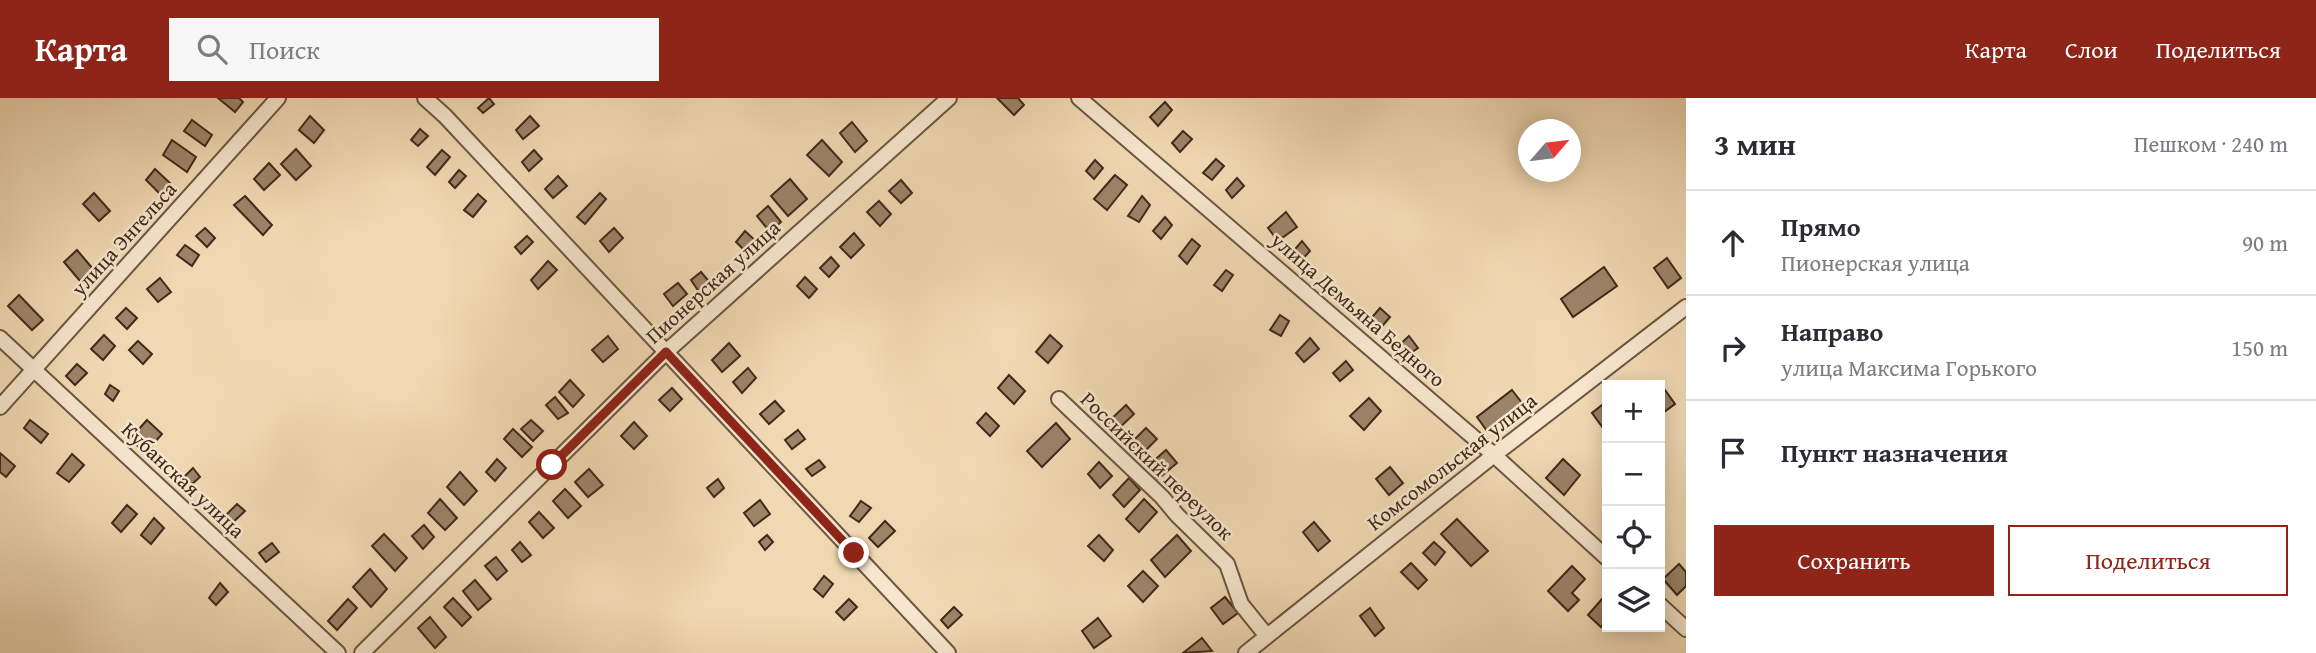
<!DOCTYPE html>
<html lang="ru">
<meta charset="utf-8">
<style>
:root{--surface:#fff;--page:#f7f7f7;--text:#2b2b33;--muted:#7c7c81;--line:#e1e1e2;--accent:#8f2418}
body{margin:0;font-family:"Gentium Book Plus",serif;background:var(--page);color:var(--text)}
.controls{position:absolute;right:21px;bottom:21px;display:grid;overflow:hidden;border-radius:0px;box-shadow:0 4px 18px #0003}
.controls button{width:63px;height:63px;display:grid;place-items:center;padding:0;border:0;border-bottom:2px solid var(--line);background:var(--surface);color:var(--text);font:35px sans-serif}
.compass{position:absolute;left:1518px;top:21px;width:63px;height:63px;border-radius:50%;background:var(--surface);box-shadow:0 4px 18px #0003;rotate:62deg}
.stop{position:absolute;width:21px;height:21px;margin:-16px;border:5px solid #8f2418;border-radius:50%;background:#fff}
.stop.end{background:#8f2418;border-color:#fff;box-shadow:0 2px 7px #0008}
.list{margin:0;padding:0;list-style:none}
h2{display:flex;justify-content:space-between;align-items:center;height:91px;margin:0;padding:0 28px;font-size:30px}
h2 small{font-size:23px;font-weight:400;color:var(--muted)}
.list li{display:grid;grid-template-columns:46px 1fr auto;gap:21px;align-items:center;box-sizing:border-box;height:105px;padding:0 28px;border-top:2px solid var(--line)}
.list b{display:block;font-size:26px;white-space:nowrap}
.list p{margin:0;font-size:23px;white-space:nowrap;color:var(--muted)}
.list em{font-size:23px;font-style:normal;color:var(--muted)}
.actions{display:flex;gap:14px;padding:21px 28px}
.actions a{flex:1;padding:16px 0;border:2px solid var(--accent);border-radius:0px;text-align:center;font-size:24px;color:var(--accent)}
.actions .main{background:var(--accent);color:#fff}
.icon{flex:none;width:38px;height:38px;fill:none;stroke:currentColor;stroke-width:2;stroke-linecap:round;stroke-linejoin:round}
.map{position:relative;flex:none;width:1686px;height:555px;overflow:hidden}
header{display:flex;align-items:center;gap:42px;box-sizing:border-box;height:98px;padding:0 35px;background:var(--accent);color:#fff}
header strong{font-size:33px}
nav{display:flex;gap:38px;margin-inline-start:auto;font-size:24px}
.search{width:490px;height:63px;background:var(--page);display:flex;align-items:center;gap:18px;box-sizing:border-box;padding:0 24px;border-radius:0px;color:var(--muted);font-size:26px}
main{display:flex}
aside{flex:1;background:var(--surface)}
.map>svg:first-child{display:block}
.building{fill:#9c8469;stroke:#41291a;stroke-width:2}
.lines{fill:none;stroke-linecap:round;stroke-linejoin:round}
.street-casing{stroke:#6d5540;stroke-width:18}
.street{stroke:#f5e6cd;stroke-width:14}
.route{stroke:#8f2418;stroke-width:9}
.labels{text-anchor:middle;stroke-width:5;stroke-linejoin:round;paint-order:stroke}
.street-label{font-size:21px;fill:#41291a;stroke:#f5e6cd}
</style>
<header>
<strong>Карта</strong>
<div class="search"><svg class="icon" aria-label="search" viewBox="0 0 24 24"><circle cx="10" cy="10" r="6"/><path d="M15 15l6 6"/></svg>Поиск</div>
<nav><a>Карта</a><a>Слои</a><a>Поделиться</a></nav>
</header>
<main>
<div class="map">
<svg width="1686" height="555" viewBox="0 0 1686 555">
<rect width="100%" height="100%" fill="#f0d8b2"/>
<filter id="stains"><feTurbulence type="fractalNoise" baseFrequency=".00286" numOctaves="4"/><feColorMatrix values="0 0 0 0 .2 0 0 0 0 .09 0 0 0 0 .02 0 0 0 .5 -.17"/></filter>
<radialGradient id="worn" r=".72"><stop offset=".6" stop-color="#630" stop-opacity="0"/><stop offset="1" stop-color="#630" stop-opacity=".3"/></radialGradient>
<g class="building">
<polygon points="218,0 239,0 243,4 235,14"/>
<polygon points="489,0 494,6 483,15 478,10"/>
<polygon points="997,0 1018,0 1024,7 1014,17"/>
<polygon points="1165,4 1172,12 1158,28 1150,19"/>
<polygon points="310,18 324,32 314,45 299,32"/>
<polygon points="530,18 539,28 523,41 516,32"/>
<polygon points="192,22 212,37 205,48 184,33"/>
<polygon points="852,24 867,43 855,54 840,35"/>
<polygon points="420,31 428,38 418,48 411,42"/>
<polygon points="1183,33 1192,41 1180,54 1172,45"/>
<polygon points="172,42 196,59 187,74 163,57"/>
<polygon points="822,42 842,64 829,78 807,57"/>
<polygon points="296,51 311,68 296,82 281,66"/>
<polygon points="442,52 450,59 435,77 427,69"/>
<polygon points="534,52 542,61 529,73 522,64"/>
<polygon points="1216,61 1224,68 1212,82 1203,75"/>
<polygon points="1095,62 1103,70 1094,81 1086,73"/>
<polygon points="269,65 280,77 264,92 254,81"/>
<polygon points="155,71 170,85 161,97 146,82"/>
<polygon points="459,72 466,78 455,90 449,84"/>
<polygon points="1115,77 1127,87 1107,112 1094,101"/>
<polygon points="558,78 567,88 553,100 545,91"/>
<polygon points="1237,80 1244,88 1232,100 1226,92"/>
<polygon points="790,81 807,101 788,118 771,98"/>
<polygon points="901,82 912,95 901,105 889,93"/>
<polygon points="94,95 110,113 99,123 83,106"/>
<polygon points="600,95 606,101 585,126 577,119"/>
<polygon points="478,96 486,103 473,119 464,112"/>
<polygon points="245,98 272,127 263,137 234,107"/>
<polygon points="1142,98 1150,107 1139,124 1128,118"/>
<polygon points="879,103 891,116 880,128 867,114"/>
<polygon points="768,108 781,124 770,134 757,118"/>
<polygon points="1286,114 1297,129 1278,143 1268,130"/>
<polygon points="1165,119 1172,127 1161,141 1153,133"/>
<polygon points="205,130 215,140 207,149 196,138"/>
<polygon points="614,130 623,140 609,154 600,143"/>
<polygon points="745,133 760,147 750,158 736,144"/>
<polygon points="854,135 864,147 851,160 840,149"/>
<polygon points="527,138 533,144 521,156 515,149"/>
<polygon points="1192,141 1200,148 1187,166 1179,158"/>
<polygon points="1302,143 1310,153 1298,166 1290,157"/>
<polygon points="185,147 199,157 192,168 177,157"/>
<polygon points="77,152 93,171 80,183 64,164"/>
<polygon points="831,159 839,168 829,179 820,170"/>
<polygon points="1667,160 1681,180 1668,190 1654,170"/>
<polygon points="548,163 557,172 538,191 531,182"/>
<polygon points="1604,169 1617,188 1573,219 1561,201"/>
<polygon points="1226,172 1233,177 1222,193 1214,187"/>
<polygon points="701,174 712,187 699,194 691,182"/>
<polygon points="805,179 817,191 809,200 797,188"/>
<polygon points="160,180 171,194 158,204 147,191"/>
<polygon points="678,185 687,196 673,208 664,196"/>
<polygon points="19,197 43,222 32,232 8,208"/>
<polygon points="126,210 137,220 127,231 116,220"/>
<polygon points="1380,210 1390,219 1378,233 1368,224"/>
<polygon points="1280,217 1289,223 1281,238 1270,232"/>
<polygon points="104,237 115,248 103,262 91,251"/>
<polygon points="1050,237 1062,248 1048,265 1036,254"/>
<polygon points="608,238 618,251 603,264 592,252"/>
<polygon points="1409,238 1418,250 1405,259 1397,249"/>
<polygon points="1310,240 1319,251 1304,264 1296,255"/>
<polygon points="138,243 152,256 143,266 129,252"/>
<polygon points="729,245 740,258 722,274 712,262"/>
<polygon points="1346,263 1353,272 1340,283 1333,275"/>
<polygon points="77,266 87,275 75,287 66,278"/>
<polygon points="748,270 756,280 742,295 733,284"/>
<polygon points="1009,277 1025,293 1014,306 998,290"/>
<polygon points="570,282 584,297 573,309 559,294"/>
<polygon points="1660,285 1675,306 1660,317 1660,287 1657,287"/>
<polygon points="110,287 119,293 113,303 105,296"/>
<polygon points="672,290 682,301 670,313 659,302"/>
<polygon points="1512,292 1522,305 1487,333 1477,319"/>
<polygon points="555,299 568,315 558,321 546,307"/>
<polygon points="1369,300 1381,313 1364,332 1350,318"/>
<polygon points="775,303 784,313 769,326 760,316"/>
<polygon points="1607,303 1607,326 1603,330 1592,315"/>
<polygon points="1126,307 1134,316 1114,335 1106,326"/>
<polygon points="986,315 999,328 990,338 977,325"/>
<polygon points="30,322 48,336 41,345 24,330"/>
<polygon points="147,322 162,336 145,355 130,341"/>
<polygon points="531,322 543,333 533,343 521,331"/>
<polygon points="634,324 647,338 634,351 621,338"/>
<polygon points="1056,325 1070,341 1042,369 1027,353"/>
<polygon points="1146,330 1157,341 1141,357 1130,346"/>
<polygon points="513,331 532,349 522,359 504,341"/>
<polygon points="798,332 805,341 792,351 785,342"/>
<polygon points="1166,352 1177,365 1158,381 1148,368"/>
<polygon points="0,355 15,368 6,379 0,374"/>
<polygon points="72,356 84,367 69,384 57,375"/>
<polygon points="497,361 506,370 495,383 486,374"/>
<polygon points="1563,361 1580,377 1564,397 1546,380"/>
<polygon points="819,362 825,369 812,378 806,371"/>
<polygon points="1099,364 1112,378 1100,390 1088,376"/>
<polygon points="1390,369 1403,385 1389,397 1376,381"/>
<polygon points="193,370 200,379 190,388 183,380"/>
<polygon points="589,371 603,387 588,399 575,384"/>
<polygon points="460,374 477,393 464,407 447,389"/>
<polygon points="1129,380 1140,392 1124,409 1113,397"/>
<polygon points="718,381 724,390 714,399 707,390"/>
<polygon points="565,391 581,408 568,420 553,403"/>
<polygon points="440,401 457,420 445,432 428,415"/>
<polygon points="1144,401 1157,414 1139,434 1126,421"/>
<polygon points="760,402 770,416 754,428 744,415"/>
<polygon points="861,403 871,410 859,424 850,418"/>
<polygon points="237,406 245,413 230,427 223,420"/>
<polygon points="127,407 137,416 121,434 112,425"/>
<polygon points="539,414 554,430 543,440 529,424"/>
<polygon points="154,420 164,430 151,446 141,437"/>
<polygon points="1457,421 1488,453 1471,468 1441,436"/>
<polygon points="885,423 895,433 878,449 869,440"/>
<polygon points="1314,424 1330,443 1318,453 1303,434"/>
<polygon points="424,427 434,439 423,451 412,438"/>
<polygon points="384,436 407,460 395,473 372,448"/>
<polygon points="767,437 773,444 765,452 759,444"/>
<polygon points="1099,437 1113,452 1104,463 1088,448"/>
<polygon points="1177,437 1191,453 1165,479 1151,462"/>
<polygon points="520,444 531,457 522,464 512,452"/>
<polygon points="1434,444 1445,454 1435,467 1423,455"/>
<polygon points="272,445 279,454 266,464 259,455"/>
<polygon points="496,459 507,473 497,482 485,468"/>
<polygon points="1411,465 1427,482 1418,491 1401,474"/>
<polygon points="1679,466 1686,474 1686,488 1677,497 1663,481"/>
<polygon points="1572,468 1585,481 1572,495 1579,502 1568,513 1548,493"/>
<polygon points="370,471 387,491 371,509 353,489"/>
<polygon points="1143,473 1158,488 1143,504 1128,488"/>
<polygon points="824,478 833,486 823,499 814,491"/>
<polygon points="475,482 491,501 478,512 463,493"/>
<polygon points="220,485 228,494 216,507 209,500"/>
<polygon points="1225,499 1238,515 1223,526 1211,510"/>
<polygon points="453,500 471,519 462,528 444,509"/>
<polygon points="348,501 357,510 337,532 328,523"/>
<polygon points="849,501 857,509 844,522 836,514"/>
<polygon points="1602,501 1607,506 1607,523 1601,529 1588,517"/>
<polygon points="954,509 962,517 948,530 941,522"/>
<polygon points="1370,510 1384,530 1375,538 1360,518"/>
<polygon points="430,519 446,539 435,550 418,530"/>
<polygon points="1098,520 1111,538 1094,550 1082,533"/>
<polygon points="1202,540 1212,553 1183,555"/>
</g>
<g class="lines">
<defs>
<g id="street">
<polyline points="425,0 445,18 948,555"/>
<polyline points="1079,0 1494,357 1607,460"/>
<polyline points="0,240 338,555"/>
<polyline points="1059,301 1162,399 1177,417 1227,466 1241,506 1266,537"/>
<polyline points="0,309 278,0"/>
<polyline points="1660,507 1686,531"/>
<polyline points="362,555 666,254 949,0"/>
<polyline points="1246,555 1494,357 1686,209"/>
</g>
</defs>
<use href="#street" class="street-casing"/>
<use href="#street" class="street"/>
</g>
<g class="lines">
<polyline class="route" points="552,367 666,254 854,455"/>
</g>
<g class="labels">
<g class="street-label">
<text transform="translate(124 141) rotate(-48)" y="7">улица Энгельса</text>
<text transform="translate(713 184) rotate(-42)" y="7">Пионерская улица</text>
<text transform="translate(1358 212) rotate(41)" y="7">улица Демьяна Бедного</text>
<text transform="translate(1452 364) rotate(-38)" y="7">Комсомольская улица</text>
<text transform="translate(1157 368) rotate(44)" y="7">Российский переулок</text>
<text transform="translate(183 382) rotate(43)" y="7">Кубанская улица</text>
</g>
</g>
<rect width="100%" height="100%" filter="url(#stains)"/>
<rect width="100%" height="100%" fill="url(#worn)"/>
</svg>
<div class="controls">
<button>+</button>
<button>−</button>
<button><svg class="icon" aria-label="locate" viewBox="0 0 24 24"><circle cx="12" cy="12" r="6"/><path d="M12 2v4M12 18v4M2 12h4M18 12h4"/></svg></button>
<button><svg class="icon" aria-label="layers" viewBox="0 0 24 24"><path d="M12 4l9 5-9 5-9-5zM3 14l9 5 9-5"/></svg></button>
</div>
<svg class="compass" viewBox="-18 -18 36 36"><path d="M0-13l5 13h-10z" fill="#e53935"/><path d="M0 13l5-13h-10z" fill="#7c7c81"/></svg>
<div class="stop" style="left:552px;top:367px"></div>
<div class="stop end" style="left:854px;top:455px"></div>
</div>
<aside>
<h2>3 мин<small>Пешком · 240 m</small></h2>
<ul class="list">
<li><svg class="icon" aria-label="ahead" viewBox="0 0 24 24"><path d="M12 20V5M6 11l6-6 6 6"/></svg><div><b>Прямо</b><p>Пионерская улица</p></div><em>90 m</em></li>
<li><svg class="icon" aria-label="right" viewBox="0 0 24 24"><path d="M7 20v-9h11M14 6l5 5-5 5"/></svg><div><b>Направо</b><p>улица Максима Горького</p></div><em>150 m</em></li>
<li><svg class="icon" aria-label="arrive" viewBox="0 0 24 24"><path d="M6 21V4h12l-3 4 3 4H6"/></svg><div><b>Пункт назначения</b></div></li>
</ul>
<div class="actions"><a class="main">Сохранить</a><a>Поделиться</a></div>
</aside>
</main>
